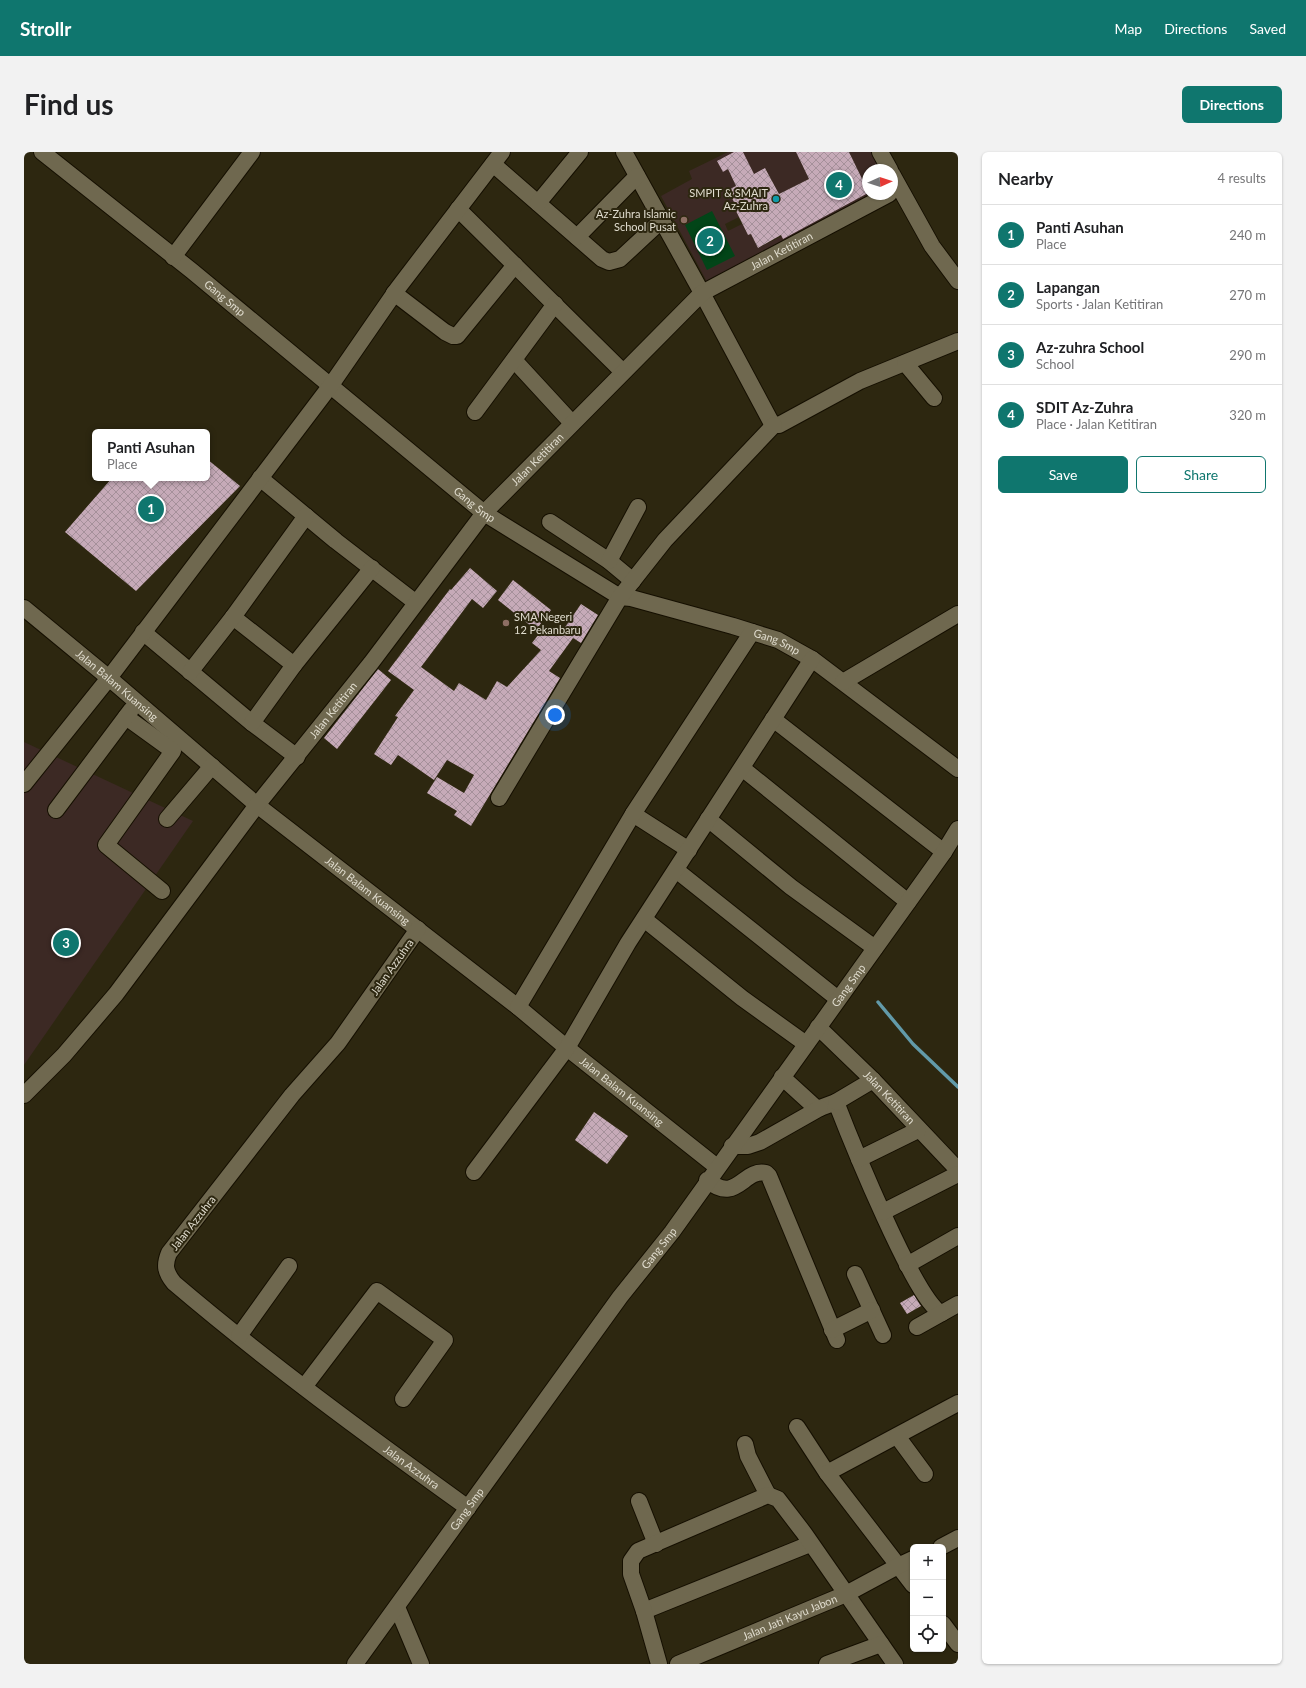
<!DOCTYPE html>
<meta charset="utf-8">
<style>
:root{--surface:#fff;--page:#f2f2f2;--text:#202124;--muted:#757577;--line:#e0e0e0;--accent:#0f766e}
body{margin:0;font-family:Lato,sans-serif;background:var(--page);color:var(--text)}
.controls{position:absolute;right:12px;bottom:12px;display:grid;overflow:hidden;border-radius:6px;box-shadow:0 1px 3px #0004}
.controls button{width:36px;height:36px;display:grid;place-items:center;padding:0;border:0;border-bottom:1px solid var(--line);background:var(--surface);color:var(--text);font:20px sans-serif}
.compass{position:absolute;left:838px;top:12px;width:36px;height:36px;border-radius:50%;background:var(--surface);box-shadow:0 1px 3px #0004;rotate:87deg}
.you{position:absolute;left:531px;top:563px;width:14px;height:14px;margin:-10px;border:3px solid #fff;border-radius:50%;background:#1a73e8;box-shadow:0 0 0 6px #1a73e833}
.badge{display:grid;place-items:center;width:26px;height:26px;border-radius:50%;background:var(--accent);color:#fff;font-size:13px;font-weight:700}
.pin{position:absolute;translate:-50% -50%;border:2px solid #fff;box-shadow:0 1px 4px #0006}
.popup{position:absolute;left:68px;top:277px;width:118px;height:52px;box-sizing:border-box;display:grid;place-content:center;border-radius:6px;background:var(--surface);filter:drop-shadow(0 1px 3px #0005);font-size:13px;white-space:nowrap;color:var(--muted)}
.popup b{font-size:15px;color:var(--text)}
.popup::after{content:'';position:absolute;left:50%;top:100%;margin-left:-8px;border:8px solid transparent;border-top-color:var(--surface)}
.list{margin:0;padding:0;list-style:none}
h2{display:flex;justify-content:space-between;align-items:center;height:52px;margin:0;padding:0 16px;font-size:17px}
h2 small{font-size:13px;font-weight:400;color:var(--muted)}
.list li{display:grid;grid-template-columns:26px 1fr auto;gap:12px;align-items:center;box-sizing:border-box;height:60px;padding:0 16px;border-top:1px solid var(--line)}
.list b{display:block;font-size:15px;white-space:nowrap}
.list p{margin:0;font-size:13px;white-space:nowrap;color:var(--muted)}
.list em{font-size:13px;font-style:normal;color:var(--muted)}
.actions{display:flex;gap:8px;padding:12px 16px}
.actions a{flex:1;padding:9px 0;border:1px solid var(--accent);border-radius:6px;text-align:center;font-size:14px;color:var(--accent)}
.actions .main{background:var(--accent);color:#fff}
.icon{flex:none;width:22px;height:22px;fill:none;stroke:currentColor;stroke-width:2;stroke-linecap:round;stroke-linejoin:round}
.map{position:relative;flex:none;width:934px;height:1512px;overflow:hidden;border-radius:6px}
header{display:flex;align-items:center;gap:24px;box-sizing:border-box;height:56px;padding:0 20px;background:var(--accent);color:#fff}
header strong{font-size:19px}
nav{display:flex;gap:22px;margin-inline-start:auto;font-size:14px}
.intro{display:flex;align-items:center;justify-content:space-between;box-sizing:border-box;height:96px;padding:0 24px}
h1{margin:0;font-size:28px}
.button{padding:10px 18px;border-radius:6px;background:var(--accent);color:#fff;font-size:14px;font-weight:700}
main{display:flex;gap:24px;padding:0 24px}
aside{flex:1;background:var(--surface);border-radius:6px;box-shadow:0 1px 3px #0004}
.map>svg:first-child{display:block}
.education{fill:#3c2924}
.pitch{fill:#024518}
.lines{fill:none;stroke-linecap:round;stroke-linejoin:round}
.stream{stroke:#629aa9;stroke-width:3.5}
.building{fill:url(#building-cross-hatch)}
.minor-casing{stroke:#150f00;stroke-width:18}
.minor{stroke:#6f684f;stroke-width:16}
.culture-dot{fill:#0f9aa8;stroke:#2d2710;stroke-width:1.5}
.education-dot{fill:#8d6e63;stroke:#2d2710;stroke-width:1.5}
.labels{text-anchor:middle;stroke-width:4;stroke-linejoin:round;paint-order:stroke}
.poi-label{font-size:11px;fill:#e0dcce;stroke:#2d2710;text-anchor:end}
.street-label{font-size:11px;fill:#e0dcce;stroke:#2d2710}
</style>
<header>
<strong>Strollr</strong>
<nav><a>Map</a><a>Directions</a><a>Saved</a></nav>
</header>
<div class="intro"><h1>Find us</h1><a class="button">Directions</a></div>
<main>
<div class="map">
<svg width="934" height="1512" viewBox="0 0 934 1512">
<defs>
<pattern id="building-cross-hatch" width="8" height="8" patternUnits="userSpaceOnUse"><rect width="8" height="8" fill="#c6aab8"/><path d="M0 0l8 8M0 8l8-8" fill="none" stroke="#a5909a"/></pattern>
</defs>
<rect width="100%" height="100%" fill="#2d2710"/>
<g class="education">
<polygon points="704,0 710,0 704,17 712,34 704,38 711,52 709,53 715,65 701,72 704,79 718,72 724,83 727,82 734,96 844,41 849,42 683,130 637,44 668,27 665,19"/>
<polygon points="719,0 772,0 785,27 755,42 742,17 730,22"/>
<polygon points="825,0 850,0 860,18 844,18 844,39"/>
<polygon points="0,590 169,669 0,913"/>
</g>
<polygon class="pitch" points="688,59 711,104 683,118 661,73"/>
<g class="lines">
<polyline class="stream" points="854,850 889,892 934,935"/>
</g>
<g class="building">
<polygon points="710,0 719,0 730,22 741,16 755,42 785,27 772,0 825,0 844,39 844,41 759,87 757,83 734,96 727,82 724,83 709,53 711,52 704,38 712,34 704,17 699,20 693,9"/>
<polygon points="183,307 216,334 112,439 41,380 88,326 183,326"/>
<polygon points="446,416 473,439 459,456 448,447 397,515 430,539 435,531 462,548 473,529 483,535 517,498 508,491 521,474 535,484 557,452 574,463 557,491 549,486 525,519 536,526 447,674 430,663 433,659 403,641 413,625 440,641 450,623 423,608 410,628 374,603 367,613 350,602 374,565 371,564 390,538 364,519 426,437 427,438"/>
<polygon points="489,428 527,458 512,478 474,448"/>
<polygon points="354,517 367,528 313,597 300,586"/>
<polygon points="570,960 604,984 583,1012 551,988"/>
<polygon points="890,1143 897,1154 883,1162 876,1151"/>
</g>
<g class="lines">
<defs>
<g id="minor">
<path id="s1" d="M18,0L168,119L460,361L596,445L607,446L709,474L754,488L788,507L934,617"/>
<polyline points="600,0 678,141 746,268 750,273 755,273 836,229 934,189"/>
<polyline points="856,0 866,18"/>
<polyline points="469,12 578,107 585,110 596,107 638,68"/>
<polyline points="868,22 908,94 934,129"/>
<polyline points="514,51 556,0"/>
<polyline points="434,57 599,220"/>
<polyline points="553,85 613,24"/>
<polyline points="149,105 228,0"/>
<polyline points="370,141 421,180 429,184 433,184 491,113"/>
<polyline points="490,208 548,271"/>
<polyline points="881,211 910,246"/>
<polyline points="451,260 531,152"/>
<polyline points="236,326 312,389 391,450"/>
<polyline points="526,370 585,409 609,429"/>
<polyline points="585,409 614,355"/>
<path id="s2" d="M0,456L85,526L233,653L494,855L543,896L693,1015"/>
<polyline points="209,465 270,513"/>
<polyline points="119,480 228,571 273,605"/>
<polyline points="166,520 209,465 282,364"/>
<polyline points="819,530 934,462"/>
<polyline points="102,565 149,599 82,693 138,739"/>
<polyline points="749,567 920,700"/>
<polyline points="228,571 270,513 348,416"/>
<polyline points="718,616 884,750"/>
<polyline points="0,632 85,526 307,233 374,136 478,0"/>
<polyline points="475,646 596,445 641,388 750,273"/>
<polyline points="32,658 107,558"/>
<polyline points="609,662 665,698"/>
<polyline points="143,667 188,614"/>
<polyline points="684,667 767,735 851,796"/>
<polyline points="652,718 814,847"/>
<polyline points="620,767 718,846 782,892"/>
<path id="s3" d="M394,777L314,891L268,943L145,1101C140,1113 141,1120 150,1131C244,1211 344,1284 444,1356"/>
<polyline points="494,855 609,662 728,480"/>
<path id="s4" d="M794,875L849,928L934,1018"/>
<path d="M758,925L792,956H796L812,950C824,981 894,1156 918,1161L934,1152"/>
<path id="s5" d="M0,943L40,903L92,842L233,653L347,511L460,361L678,141L865,42"/>
<polyline points="812,950 849,928"/>
<polyline points="708,994 724,994 736,990 796,956"/>
<polyline points="835,1007 894,978"/>
<polyline points="450,1020 543,896 604,791 788,507"/>
<path d="M683,1028C713,1053 719,1016 742,1021L745,1024L813,1188"/>
<polyline points="859,1060 934,1022"/>
<polyline points="883,1113 934,1084"/>
<polyline points="831,1122 859,1183"/>
<polyline points="893,1175 918,1161"/>
<polyline points="808,1178 848,1158"/>
<polyline points="215,1184 265,1114"/>
<polyline points="280,1235 353,1139 421,1188 379,1247"/>
<polyline points="773,1275 803,1321 934,1251"/>
<polyline points="873,1284 901,1322"/>
<polyline points="721,1292 724,1304 744,1343"/>
<polyline points="803,1321 889,1433"/>
<polyline points="615,1349 632,1392"/>
<polyline points="917,1395 934,1386"/>
<polyline points="373,1455 397,1512"/>
<polyline points="620,1459 786,1392"/>
<polyline points="919,1472 934,1492"/>
<path id="s6" d="M331,1512L596,1145L648,1080L920,700L934,677"/>
<polyline points="635,1512 620,1459 607,1422 607,1409 614,1399 744,1343 754,1347 780,1381 871,1512"/>
<path id="s7" d="M654,1512L822,1442L874,1414L889,1407"/>
<polyline points="803,1512 857,1492"/>
</g>
</defs>
<use href="#minor" class="minor-casing"/>
<use href="#minor" class="minor"/>
</g>
<circle class="culture-dot" cx="752" cy="47" r="4"/>
<g class="education-dot">
<circle cx="660" cy="68" r="4"/>
<circle cx="482" cy="471" r="4"/>
</g>
<g class="labels">
<g class="poi-label">
<text x="744" y="45">SMPIT &amp; SMAIT<tspan x="744" dy="13">Az-Zuhra</tspan></text>
<text x="652" y="66">Az-Zuhra Islamic<tspan x="652" dy="13">School Pusat</tspan></text>
<text x="490" y="469" text-anchor="start">SMA Negeri<tspan x="490" dy="13">12 Pekanbaru</tspan></text>
</g>
<g class="street-label">
<text dy="4" stroke="none"><textPath href="#s5" startOffset="1142">Jalan Ketitiran</textPath></text>
<text dy="4" stroke="none"><textPath href="#s1" startOffset="234">Gang Smp</textPath></text>
<text dy="4" stroke="none"><textPath href="#s5" startOffset="818">Jalan Ketitiran</textPath></text>
<text dy="4" stroke="none"><textPath href="#s1" startOffset="558">Gang Smp</textPath></text>
<text dy="4" stroke="none"><textPath href="#s1" startOffset="894">Gang Smp</textPath></text>
<text dy="4" stroke="none"><textPath href="#s2" startOffset="121">Jalan Balam Kuansing</textPath></text>
<text dy="4" stroke="none"><textPath href="#s5" startOffset="494">Jalan Ketitiran</textPath></text>
<text dy="4" stroke="none"><textPath href="#s2" startOffset="445">Jalan Balam Kuansing</textPath></text>
<text transform="translate(368 815) rotate(-55)" y="4">Jalan Azzuhra</text>
<text dy="4" stroke="none"><textPath href="#s6" startOffset="839">Gang Smp</textPath></text>
<text dy="4" stroke="none"><textPath href="#s2" startOffset="769">Jalan Balam Kuansing</textPath></text>
<text dy="4" stroke="none"><textPath href="#s4" startOffset="100">Jalan Ketitiran</textPath></text>
<text transform="translate(169 1071) rotate(-52)" y="4">Jalan Azzuhra</text>
<text dy="4" stroke="none"><textPath href="#s6" startOffset="515">Gang Smp</textPath></text>
<text dy="4" stroke="none"><textPath href="#s3" startOffset="742">Jalan Azzuhra</textPath></text>
<text dy="4" stroke="none"><textPath href="#s6" startOffset="191">Gang Smp</textPath></text>
<text dy="4" stroke="none"><textPath href="#s7" startOffset="121">Jalan Jati Kayu Jabon</textPath></text>
</g>
</g>
</svg>
<div class="controls">
<button>+</button>
<button>−</button>
<button><svg class="icon" aria-label="locate" viewBox="0 0 24 24"><circle cx="12" cy="12" r="6"/><path d="M12 2v4M12 18v4M2 12h4M18 12h4"/></svg></button>
</div>
<svg class="compass" viewBox="-18 -18 36 36"><path d="M0-13l5 13h-10z" fill="#e53935"/><path d="M0 13l5-13h-10z" fill="#757577"/></svg>
<div class="you"></div>
<div class="pin badge" style="left:127px;top:357px">1</div>
<div class="popup"><b>Panti Asuhan</b>Place</div>
<div class="pin badge" style="left:686px;top:89px">2</div>
<div class="pin badge" style="left:42px;top:791px">3</div>
<div class="pin badge" style="left:815px;top:33px">4</div>
</div>
<aside>
<h2>Nearby<small>4 results</small></h2>
<ul class="list">
<li><span class="badge">1</span><div><b>Panti Asuhan</b><p>Place</p></div><em>240 m</em></li>
<li><span class="badge">2</span><div><b>Lapangan</b><p>Sports · Jalan Ketitiran</p></div><em>270 m</em></li>
<li><span class="badge">3</span><div><b>Az-zuhra School</b><p>School</p></div><em>290 m</em></li>
<li><span class="badge">4</span><div><b>SDIT Az-Zuhra</b><p>Place · Jalan Ketitiran</p></div><em>320 m</em></li>
</ul>
<div class="actions"><a class="main">Save</a><a>Share</a></div>
</aside>
</main>
